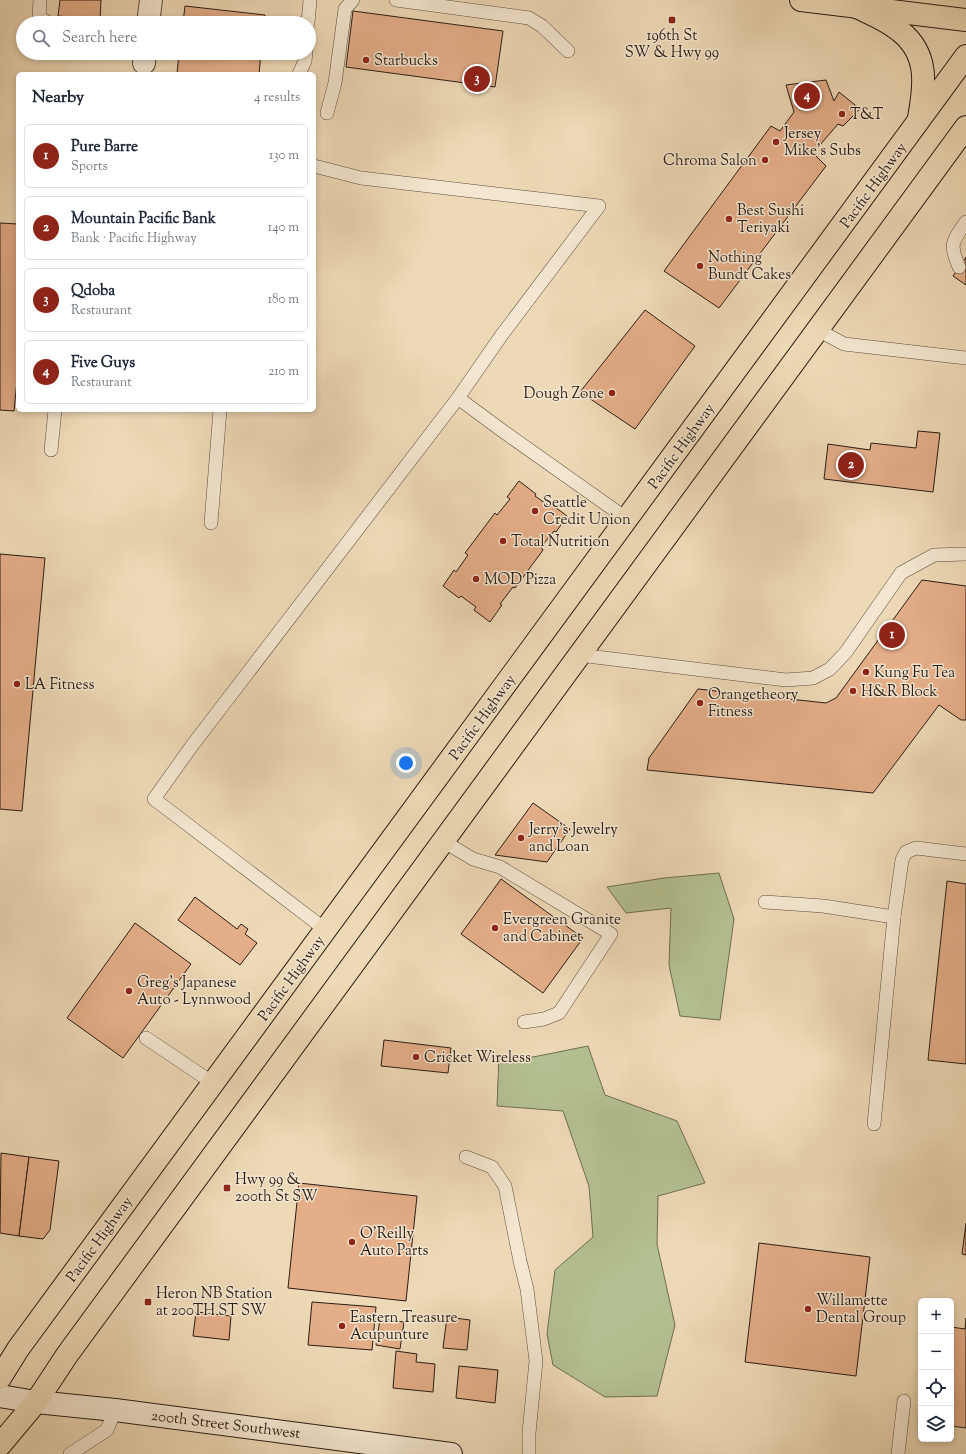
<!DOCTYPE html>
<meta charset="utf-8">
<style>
:root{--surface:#fff;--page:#f6f6f7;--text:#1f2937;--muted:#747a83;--line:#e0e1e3;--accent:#8f2418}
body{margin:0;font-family:"Sorts Mill Goudy",serif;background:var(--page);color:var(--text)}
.controls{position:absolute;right:12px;bottom:12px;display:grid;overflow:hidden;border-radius:6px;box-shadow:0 2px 6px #0003}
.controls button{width:36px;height:36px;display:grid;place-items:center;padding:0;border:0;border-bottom:1px solid var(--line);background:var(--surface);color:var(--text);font:20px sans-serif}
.you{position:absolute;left:406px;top:763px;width:14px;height:14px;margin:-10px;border:3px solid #fff;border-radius:50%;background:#1a73e8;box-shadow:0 0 0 6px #1a73e833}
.badge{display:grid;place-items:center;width:26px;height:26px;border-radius:50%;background:var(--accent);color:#fff;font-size:13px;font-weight:700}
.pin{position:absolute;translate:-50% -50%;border:2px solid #fff;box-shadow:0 1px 4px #0006}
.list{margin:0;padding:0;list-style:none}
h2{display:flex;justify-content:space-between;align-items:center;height:52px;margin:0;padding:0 16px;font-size:17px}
h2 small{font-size:13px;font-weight:400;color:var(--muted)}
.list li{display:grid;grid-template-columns:26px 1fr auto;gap:12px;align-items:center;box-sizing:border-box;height:64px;margin:0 8px 8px;padding:0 8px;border:1px solid var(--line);border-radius:6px}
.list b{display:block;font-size:15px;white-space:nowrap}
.list p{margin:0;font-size:13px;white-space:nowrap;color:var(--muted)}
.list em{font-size:13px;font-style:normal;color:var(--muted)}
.icon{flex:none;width:22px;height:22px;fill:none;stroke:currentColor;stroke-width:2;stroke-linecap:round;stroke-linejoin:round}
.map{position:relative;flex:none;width:966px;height:1454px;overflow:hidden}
.search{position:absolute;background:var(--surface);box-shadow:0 2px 6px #0003;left:16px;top:16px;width:300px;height:44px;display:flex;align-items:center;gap:10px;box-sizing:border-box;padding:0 14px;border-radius:22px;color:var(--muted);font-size:15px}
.panel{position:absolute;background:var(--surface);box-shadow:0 2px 6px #0003;left:16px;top:72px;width:300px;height:340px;border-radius:6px}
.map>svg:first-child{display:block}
.green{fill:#b4c091;stroke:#6f6e52}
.building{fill:#e4ae89;stroke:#2a1d14}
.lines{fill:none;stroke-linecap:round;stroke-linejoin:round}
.lane-casing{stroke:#5b4c3c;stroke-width:14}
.street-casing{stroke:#5b4c3c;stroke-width:24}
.secondary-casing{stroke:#2a1d14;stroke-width:24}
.primary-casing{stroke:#2a1d14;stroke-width:24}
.highway-casing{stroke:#2a1d14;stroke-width:24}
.lane{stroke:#f4e6d0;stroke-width:13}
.street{stroke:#f4e6d0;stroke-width:22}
.secondary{stroke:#f4e6d0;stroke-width:22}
.primary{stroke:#eed9b6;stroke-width:22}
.highway{stroke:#eed9b6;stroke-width:22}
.poi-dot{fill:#8f2418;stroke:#f4e6d0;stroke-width:1.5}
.labels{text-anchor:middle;stroke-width:3;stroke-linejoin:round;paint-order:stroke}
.poi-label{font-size:15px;fill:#2a1d14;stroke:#f4e6d0;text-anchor:start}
.street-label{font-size:15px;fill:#2a1d14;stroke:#f4e6d0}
</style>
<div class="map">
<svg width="966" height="1454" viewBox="0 0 966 1454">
<rect width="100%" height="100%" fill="#eed9b6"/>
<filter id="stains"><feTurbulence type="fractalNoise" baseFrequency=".005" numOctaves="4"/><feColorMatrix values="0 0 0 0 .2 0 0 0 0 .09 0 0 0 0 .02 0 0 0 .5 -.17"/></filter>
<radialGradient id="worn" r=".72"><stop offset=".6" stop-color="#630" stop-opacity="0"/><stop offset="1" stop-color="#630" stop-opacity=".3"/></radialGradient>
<g class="green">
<polygon points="719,873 734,919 720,1020 680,1016 669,965 671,908 626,913 607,887 664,878"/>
<polygon points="588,1046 605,1095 677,1121 705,1183 658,1196 657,1244 675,1325 657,1396 605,1397 553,1365 547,1334 555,1270 593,1237 589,1186 563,1111 497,1106 499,1055 533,1057"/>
</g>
<g class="building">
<polygon points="60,0 101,0 100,20 58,16"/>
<polygon points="185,6 265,15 265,23 183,23"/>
<polygon points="353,11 503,31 495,87 346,67"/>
<polygon points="179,53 261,53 259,74 177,74"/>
<polygon points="826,80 834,101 839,92 860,109 843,126 838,124 813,153 826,166 719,308 664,271 771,126 780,131 794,112 786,85"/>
<polygon points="0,223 18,224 18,371 14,411 0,410"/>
<polygon points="966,257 966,285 953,276"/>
<polygon points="645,310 695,346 635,429 580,392"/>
<polygon points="918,431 940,433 933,492 824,479 828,444 870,450 871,443 916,448"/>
<polygon points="519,481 536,494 535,496 549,506 551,504 567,516 556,532 554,531 541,547 543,550 515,588 513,587 500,604 502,605 490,622 474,610 476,607 461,596 459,598 443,586 454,570 456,572 468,555 465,553 495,513 497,515 510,499 507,497"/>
<polygon points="0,554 45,558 22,811 0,809"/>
<polygon points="922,580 966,586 966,720 961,720 939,705 873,793 647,770 649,758 698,689 826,703 836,698"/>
<polygon points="533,803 570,829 547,862 495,855"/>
<polygon points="501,879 583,938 543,993 461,934"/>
<polygon points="947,881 966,884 966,1064 928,1060"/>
<polygon points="195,897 237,929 241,924 248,929 245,934 257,943 240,965 178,920"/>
<polygon points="135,923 191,964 123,1058 67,1018"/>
<polygon points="384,1040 451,1048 448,1073 381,1066"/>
<polygon points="1,1153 29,1157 19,1236 0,1233"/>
<polygon points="29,1157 59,1161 50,1230 43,1239 19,1236"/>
<polygon points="299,1183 417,1196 406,1301 288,1288"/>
<polygon points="966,1223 966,1255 962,1254"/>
<polygon points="759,1243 870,1257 856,1376 745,1362"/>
<polygon points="312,1302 376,1307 372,1350 308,1345"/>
<polygon points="196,1312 231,1316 229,1340 193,1336"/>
<polygon points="447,1317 470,1320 467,1350 443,1348"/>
<polygon points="966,1318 966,1428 951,1426 953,1415 951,1414 951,1327 965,1329"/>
<polygon points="380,1319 404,1322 400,1349 376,1345"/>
<polygon points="396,1351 417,1354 416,1362 435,1364 433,1392 393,1388"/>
<polygon points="459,1366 498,1370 495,1403 456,1398"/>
</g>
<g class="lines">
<defs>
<g id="lane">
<polyline points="40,0 39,17 49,23"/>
<polyline points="396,0 529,18 542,26 568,51"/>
<polyline points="308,23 310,0"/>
<polyline points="299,74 305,61 306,53"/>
<polyline points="327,113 335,83 345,9 353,0"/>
<polyline points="314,166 361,178 599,206 501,336 458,398"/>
<path d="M959,267C949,244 952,242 966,222"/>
<polyline points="818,330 844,344 966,358"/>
<polyline points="51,450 55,410"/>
<polyline points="211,523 220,410"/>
<polyline points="579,655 786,680 813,678 830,669 846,652 901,573 934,555 966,554"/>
<polyline points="443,841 473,859 500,867 611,934 559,1013 544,1019 524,1022"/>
<polyline points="765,902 823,906 894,917"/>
<polyline points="326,930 154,799 191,747 458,398 504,432 627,519"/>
<polyline points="146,1038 213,1083"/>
<polyline points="874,1124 894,917 902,860 906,852 916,848 966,854"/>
<polyline points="466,1157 492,1167 505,1186 520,1261 527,1289 536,1361 529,1433 529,1454"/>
<polyline points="70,1454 107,1430 115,1410"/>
<polyline points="898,1454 904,1401"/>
</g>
<g id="street">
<polyline points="148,23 151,0"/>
<polyline points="144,63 145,53"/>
</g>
<polyline id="secondary" points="0,1396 36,1402 115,1410 451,1454"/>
<polyline id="primary" points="801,0 966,20"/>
<g id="highway">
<path d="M857,7C871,14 887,20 900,31C929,54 925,85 919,118"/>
<polyline points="0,1378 18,1349 966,56"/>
<polyline points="0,1445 36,1402 67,1355 966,127"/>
</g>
</defs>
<use href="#lane" class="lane-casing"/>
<use href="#street" class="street-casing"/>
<use href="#secondary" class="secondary-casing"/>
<use href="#primary" class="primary-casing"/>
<use href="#highway" class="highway-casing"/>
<use href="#lane" class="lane"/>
<use href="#street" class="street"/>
<use href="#secondary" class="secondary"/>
<use href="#primary" class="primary"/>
<use href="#highway" class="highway"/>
</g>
<g class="poi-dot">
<rect x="668" y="16" width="8" height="8" rx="2"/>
<circle cx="366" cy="60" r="4"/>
<circle cx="842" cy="114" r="4"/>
<circle cx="776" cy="142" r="4"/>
<circle cx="765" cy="160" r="4"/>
<circle cx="729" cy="219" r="4"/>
<circle cx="700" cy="266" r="4"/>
<circle cx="612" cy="393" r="4"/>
<circle cx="535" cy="511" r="4"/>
<circle cx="503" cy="541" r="4"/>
<circle cx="476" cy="579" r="4"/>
<circle cx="866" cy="672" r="4"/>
<circle cx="17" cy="684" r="4"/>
<circle cx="853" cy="691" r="4"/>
<circle cx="700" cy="703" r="4"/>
<circle cx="521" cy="838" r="4"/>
<circle cx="495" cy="928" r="4"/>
<circle cx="129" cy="991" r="4"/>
<circle cx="416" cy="1057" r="4"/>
<rect x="223" y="1184" width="8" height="8" rx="2"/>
<circle cx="352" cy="1242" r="4"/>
<rect x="144" y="1298" width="8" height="8" rx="2"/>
<circle cx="808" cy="1309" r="4"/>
<circle cx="342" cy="1326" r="4"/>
</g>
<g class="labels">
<g class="poi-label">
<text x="672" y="40" text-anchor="middle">196th St<tspan x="672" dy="17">SW &amp; Hwy 99</tspan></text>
<text x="374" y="65">Starbucks</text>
<text x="850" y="119">T&amp;T</text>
<text x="784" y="138">Jersey<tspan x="784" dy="17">Mike's Subs</tspan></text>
<text x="757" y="165" text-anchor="end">Chroma Salon</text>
<text x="737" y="215">Best Sushi<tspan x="737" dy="17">Teriyaki</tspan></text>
<text x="708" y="262">Nothing<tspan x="708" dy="17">Bundt Cakes</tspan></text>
<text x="604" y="398" text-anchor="end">Dough Zone</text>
<text x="543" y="507">Seattle<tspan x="543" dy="17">Credit Union</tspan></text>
<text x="511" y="546">Total Nutrition</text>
<text x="484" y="584">MOD Pizza</text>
<text x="874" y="677">Kung Fu Tea</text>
<text x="25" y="689">LA Fitness</text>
<text x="861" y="696">H&amp;R Block</text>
<text x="708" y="699">Orangetheory<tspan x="708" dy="17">Fitness</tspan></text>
<text x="529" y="834">Jerry's Jewelry<tspan x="529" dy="17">and Loan</tspan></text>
<text x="503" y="924">Evergreen Granite<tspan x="503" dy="17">and Cabinet</tspan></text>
<text x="137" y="987">Greg's Japanese<tspan x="137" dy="17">Auto - Lynnwood</tspan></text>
<text x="424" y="1062">Cricket Wireless</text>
<text x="235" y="1184">Hwy 99 &amp;<tspan x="235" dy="17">200th St SW</tspan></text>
<text x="360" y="1238">O'Reilly<tspan x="360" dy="17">Auto Parts</tspan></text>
<text x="156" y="1298">Heron NB Station<tspan x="156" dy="17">at 200TH ST SW</tspan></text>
<text x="816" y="1305">Willamette<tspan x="816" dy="17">Dental Group</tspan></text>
<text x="350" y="1322">Eastern Treasure<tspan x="350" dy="17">Acupunture</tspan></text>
</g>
<g class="street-label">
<text transform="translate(873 185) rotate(-54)" y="5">Pacific Highway</text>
<text transform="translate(681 446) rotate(-54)" y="5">Pacific Highway</text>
<text transform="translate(482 717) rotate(-54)" y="5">Pacific Highway</text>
<text transform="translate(291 978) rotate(-54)" y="5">Pacific Highway</text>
<text transform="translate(99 1239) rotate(-54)" y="5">Pacific Highway</text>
<text transform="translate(226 1424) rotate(7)" y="5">200th Street Southwest</text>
</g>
</g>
<rect width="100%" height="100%" filter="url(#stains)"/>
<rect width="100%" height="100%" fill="url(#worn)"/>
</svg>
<div class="controls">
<button>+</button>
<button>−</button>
<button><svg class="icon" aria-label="locate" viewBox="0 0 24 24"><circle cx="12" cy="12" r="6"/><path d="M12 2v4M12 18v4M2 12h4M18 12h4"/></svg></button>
<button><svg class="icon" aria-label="layers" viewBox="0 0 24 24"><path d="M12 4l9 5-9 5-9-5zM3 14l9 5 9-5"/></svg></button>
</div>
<div class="you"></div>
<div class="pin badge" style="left:892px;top:635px">1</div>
<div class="pin badge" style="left:851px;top:465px">2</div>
<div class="pin badge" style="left:477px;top:79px">3</div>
<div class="pin badge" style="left:807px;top:96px">4</div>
<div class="search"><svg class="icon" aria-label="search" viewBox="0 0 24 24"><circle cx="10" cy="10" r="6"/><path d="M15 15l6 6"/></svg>Search here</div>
<section class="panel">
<h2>Nearby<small>4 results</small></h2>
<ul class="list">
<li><span class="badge">1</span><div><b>Pure Barre</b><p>Sports</p></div><em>130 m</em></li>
<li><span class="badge">2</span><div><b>Mountain Pacific Bank</b><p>Bank · Pacific Highway</p></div><em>140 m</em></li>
<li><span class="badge">3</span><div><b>Qdoba</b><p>Restaurant</p></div><em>180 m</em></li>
<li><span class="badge">4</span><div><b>Five Guys</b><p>Restaurant</p></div><em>210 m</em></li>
</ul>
</section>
</div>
